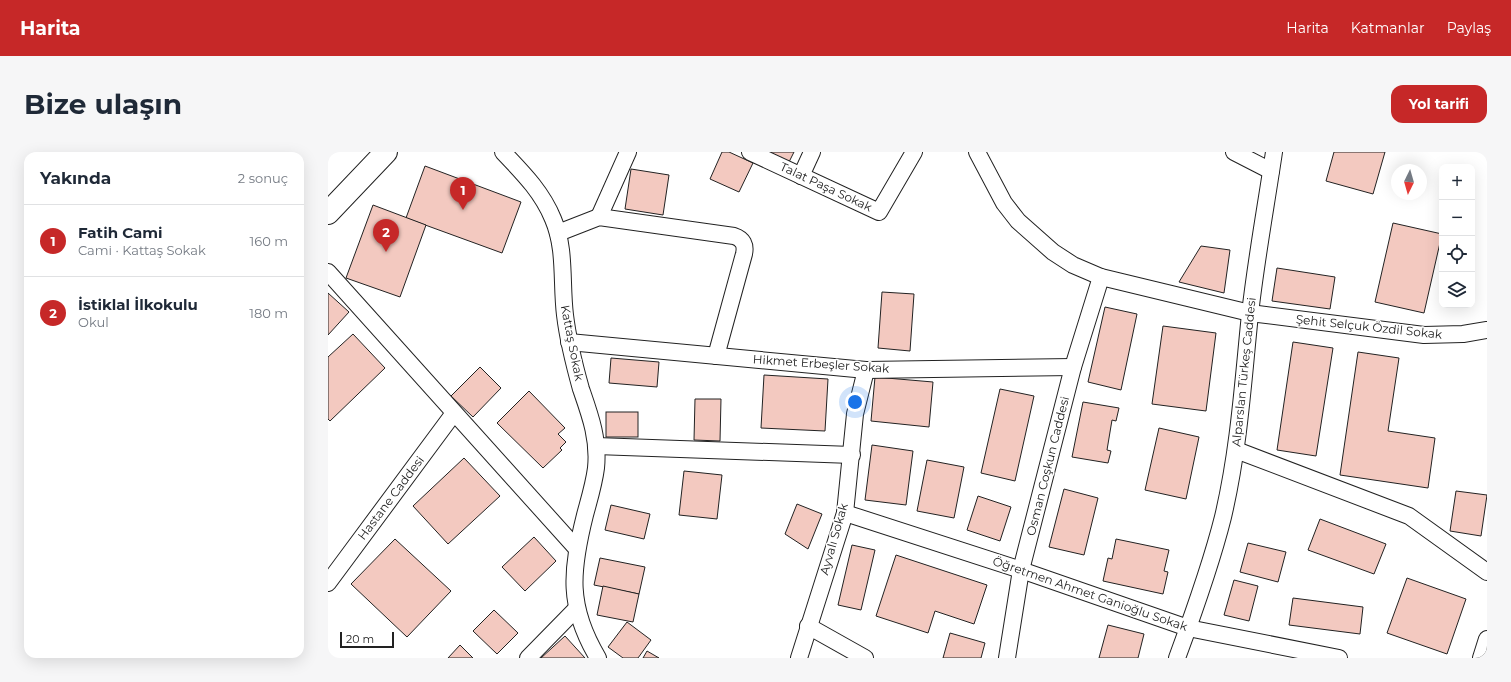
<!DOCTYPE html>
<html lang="tr">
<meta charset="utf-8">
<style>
:root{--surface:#fff;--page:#f6f6f7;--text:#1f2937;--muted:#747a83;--line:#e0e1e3;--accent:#c62828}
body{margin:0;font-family:Montserrat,sans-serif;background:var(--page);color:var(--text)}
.controls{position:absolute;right:12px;top:12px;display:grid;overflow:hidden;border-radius:8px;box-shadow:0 4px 16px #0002}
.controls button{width:36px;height:36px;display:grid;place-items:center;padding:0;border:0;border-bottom:1px solid var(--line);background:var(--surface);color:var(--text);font:20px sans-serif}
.compass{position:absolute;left:1063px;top:12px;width:36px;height:36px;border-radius:50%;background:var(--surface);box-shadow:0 4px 16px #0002;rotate:185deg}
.scale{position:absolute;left:12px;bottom:10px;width:54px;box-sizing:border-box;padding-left:4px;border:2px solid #222;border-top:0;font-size:11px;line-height:14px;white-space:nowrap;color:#222;-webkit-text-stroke:3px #fff;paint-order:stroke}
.you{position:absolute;left:527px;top:250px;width:14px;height:14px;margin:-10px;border:3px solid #fff;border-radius:50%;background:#1a73e8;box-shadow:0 0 0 6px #1a73e833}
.badge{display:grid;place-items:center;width:26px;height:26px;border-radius:50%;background:var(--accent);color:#fff;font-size:13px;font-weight:700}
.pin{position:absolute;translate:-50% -33px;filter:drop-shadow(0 1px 2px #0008)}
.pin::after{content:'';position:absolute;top:21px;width:14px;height:12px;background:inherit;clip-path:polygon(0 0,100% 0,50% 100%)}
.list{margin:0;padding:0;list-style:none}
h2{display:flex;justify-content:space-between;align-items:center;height:52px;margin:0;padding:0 16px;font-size:17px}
h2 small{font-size:13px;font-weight:400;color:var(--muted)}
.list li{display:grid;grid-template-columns:26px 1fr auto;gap:12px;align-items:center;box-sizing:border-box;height:72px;padding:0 16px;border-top:1px solid var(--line)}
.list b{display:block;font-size:15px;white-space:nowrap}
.list p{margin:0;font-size:13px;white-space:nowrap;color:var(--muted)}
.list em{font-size:13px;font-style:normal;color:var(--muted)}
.icon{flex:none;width:22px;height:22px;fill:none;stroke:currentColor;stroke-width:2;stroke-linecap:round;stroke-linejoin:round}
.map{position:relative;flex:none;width:1159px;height:506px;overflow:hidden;border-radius:12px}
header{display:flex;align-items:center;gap:24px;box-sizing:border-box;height:56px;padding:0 20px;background:var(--accent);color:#fff}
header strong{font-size:19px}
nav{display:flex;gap:22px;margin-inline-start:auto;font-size:14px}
.intro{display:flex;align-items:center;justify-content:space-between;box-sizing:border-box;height:96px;padding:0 24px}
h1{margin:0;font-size:28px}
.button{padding:10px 18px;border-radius:12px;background:var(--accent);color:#fff;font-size:14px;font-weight:700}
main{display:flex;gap:24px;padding:0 24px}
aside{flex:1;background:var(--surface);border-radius:12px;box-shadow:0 4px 16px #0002}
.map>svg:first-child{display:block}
.building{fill:#f3c9c0;stroke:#222}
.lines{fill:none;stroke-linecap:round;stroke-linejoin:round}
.street-casing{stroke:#222;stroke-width:18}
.secondary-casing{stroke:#222;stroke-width:24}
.street{stroke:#fff;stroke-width:16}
.secondary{stroke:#fff;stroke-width:22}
.labels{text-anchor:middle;stroke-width:3;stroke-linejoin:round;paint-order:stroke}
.street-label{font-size:12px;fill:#222;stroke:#fff}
</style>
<header>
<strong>Harita</strong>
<nav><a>Harita</a><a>Katmanlar</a><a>Paylaş</a></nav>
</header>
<div class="intro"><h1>Bize ulaşın</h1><a class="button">Yol tarifi</a></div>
<main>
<aside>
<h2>Yakında<small>2 sonuç</small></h2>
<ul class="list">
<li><span class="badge">1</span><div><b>Fatih Cami</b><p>Cami · Kattaş Sokak</p></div><em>160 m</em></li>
<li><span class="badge">2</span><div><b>İstiklal İlkokulu</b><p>Okul</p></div><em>180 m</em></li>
</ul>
</aside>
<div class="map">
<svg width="1159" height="506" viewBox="0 0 1159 506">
<rect width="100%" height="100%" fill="#fff"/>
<g class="building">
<polygon points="394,0 401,0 425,11 411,40 382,27"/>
<polygon points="441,0 466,0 461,10"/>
<polygon points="1006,0 1057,0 1045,42 998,29"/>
<polygon points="97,14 193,50 174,101 78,66"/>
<polygon points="303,17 341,23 335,63 297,57"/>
<polygon points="45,53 98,73 72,145 18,126"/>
<polygon points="1065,71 1114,82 1096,161 1047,150"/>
<polygon points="873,94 902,98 896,141 851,130"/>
<polygon points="949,116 1007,125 1002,157 944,149"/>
<polygon points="554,140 586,142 582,199 550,196"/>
<polygon points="0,141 21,160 0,183"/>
<polygon points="777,155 809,162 793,238 760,230"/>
<polygon points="835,174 888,181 878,259 824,252"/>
<polygon points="25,182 57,216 2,269 0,267 0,205"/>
<polygon points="965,190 1005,196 988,304 949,298"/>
<polygon points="1030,200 1071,206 1060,279 1107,286 1100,336 1012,323"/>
<polygon points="283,206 331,210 329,235 281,231"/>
<polygon points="152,215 173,236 145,265 123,244"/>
<polygon points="436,223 500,227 497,279 433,276"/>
<polygon points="547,225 605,230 601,275 543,269"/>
<polygon points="672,237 706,244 687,329 653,321"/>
<polygon points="201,239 237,276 230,282 238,290 232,296 234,298 215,316 169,271"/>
<polygon points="367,247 393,247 392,289 366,288"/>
<polygon points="755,250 791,256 788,269 784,268 779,298 783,299 780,311 744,305"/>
<rect x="278" y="260" width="32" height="25"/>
<polygon points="831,276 871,285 858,347 817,338"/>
<polygon points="544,293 585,299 578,353 537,348"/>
<polygon points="136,306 172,344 120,392 85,354"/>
<polygon points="599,308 636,315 626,366 589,359"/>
<polygon points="356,319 394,323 389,367 351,363"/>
<polygon points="736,337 770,346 756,403 721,395"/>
<polygon points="1128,339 1159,343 1153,384 1122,379"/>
<polygon points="650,344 683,355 672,389 639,378"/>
<polygon points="469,352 494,362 480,397 457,382"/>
<polygon points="283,353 322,362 316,387 277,378"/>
<polygon points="992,367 1058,392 1046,422 980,398"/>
<polygon points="206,385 228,409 197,439 174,415"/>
<polygon points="67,387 123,439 79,485 23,432"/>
<polygon points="788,387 841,398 836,419 840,420 835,442 775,429 780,406 784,407"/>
<polygon points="920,391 958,400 950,430 912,420"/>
<polygon points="524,393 547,398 533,458 510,453"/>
<polygon points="568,403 659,433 646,472 607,459 600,481 548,464"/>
<polygon points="272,406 317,415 311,442 266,433"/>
<polygon points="1079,426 1138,447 1119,502 1059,481"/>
<polygon points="906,428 930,434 921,469 896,463"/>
<polygon points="275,434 311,442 305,470 269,463"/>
<polygon points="965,446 1035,455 1032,482 961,473"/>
<polygon points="166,458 190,481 169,502 145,479"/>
<polygon points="299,470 323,488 310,506 295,506 280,495"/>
<polygon points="780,473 816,482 810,506 771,506"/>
<polygon points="622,481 657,491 653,506 615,506"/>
<polygon points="237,484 257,506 213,506"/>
<polygon points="132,493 145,506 120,506"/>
<polygon points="319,499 331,506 315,506"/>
</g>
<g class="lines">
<defs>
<g id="street">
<path d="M175,0C195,21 214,40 225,67C238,97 233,131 237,163C240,188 246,212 253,237C262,263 271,287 268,316C266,332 261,348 257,363C243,419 239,454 270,506"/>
<polyline points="422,0 551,60 586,0"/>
<polyline points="649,0 676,51 690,69 725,100 745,113 773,125 922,161 1096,183 1135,182 1159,178"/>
<polyline points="906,0 943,19"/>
<polyline points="473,24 484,0"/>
<polyline points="271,65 300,0"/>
<path d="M230,81L271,65L406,84C415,87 418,93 416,102L388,204"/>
<polyline points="0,120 249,397"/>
<polyline points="241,190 538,218 745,215"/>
<polyline points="268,294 524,303"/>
<polyline points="908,298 1081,364 1159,420"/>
<polyline points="517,361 693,418 860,476 1011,506"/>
<polyline points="0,431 126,261"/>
<polyline points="480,474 537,506"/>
<polyline points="200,506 249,456"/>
<polyline points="471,506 517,361 527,262 538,218"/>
<polyline points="679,506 693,418 745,215 773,125"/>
<path d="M849,506C866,460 883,413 895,365C911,297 915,230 922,162C928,108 938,54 946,0"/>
<polyline points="1153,506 1159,487"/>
</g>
<polyline id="secondary" points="0,61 58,0"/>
</defs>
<use href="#street" class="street-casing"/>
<use href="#secondary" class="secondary-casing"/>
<use href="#street" class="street"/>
<use href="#secondary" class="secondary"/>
</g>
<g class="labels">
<g class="street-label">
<text transform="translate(498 35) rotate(25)" y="4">Talat Paşa Sokak</text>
<text transform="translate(1041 175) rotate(6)" y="4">Şehit Selçuk Özdil Sokak</text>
<text transform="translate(244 191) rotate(79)" y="4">Kattaş Sokak</text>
<text transform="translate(493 212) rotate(4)" y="4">Hikmet Erbeşler Sokak</text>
<text transform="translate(916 220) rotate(-84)" y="4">Alparslan Türkeş Caddesi</text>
<text transform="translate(720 314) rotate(-76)" y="4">Osman Coşkun Caddesi</text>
<text transform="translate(63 346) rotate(-53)" y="4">Hastane Caddesi</text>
<text transform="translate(506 387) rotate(-74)" y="4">Ayvalı Sokak</text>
<text transform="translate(762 442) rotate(19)" y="4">Öğretmen Ahmet Ganioğlu Sokak</text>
</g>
</g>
</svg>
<div class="controls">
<button>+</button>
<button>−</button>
<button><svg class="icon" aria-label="locate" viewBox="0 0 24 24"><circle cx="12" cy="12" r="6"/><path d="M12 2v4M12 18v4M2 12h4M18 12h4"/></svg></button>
<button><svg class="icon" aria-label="layers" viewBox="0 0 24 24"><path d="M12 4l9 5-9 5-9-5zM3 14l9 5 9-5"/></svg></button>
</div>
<svg class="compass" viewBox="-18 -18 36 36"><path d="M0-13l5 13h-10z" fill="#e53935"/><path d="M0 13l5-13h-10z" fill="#747a83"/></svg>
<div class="scale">20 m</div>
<div class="you"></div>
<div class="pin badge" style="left:135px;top:58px">1</div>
<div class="pin badge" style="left:58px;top:100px">2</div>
</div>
</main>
